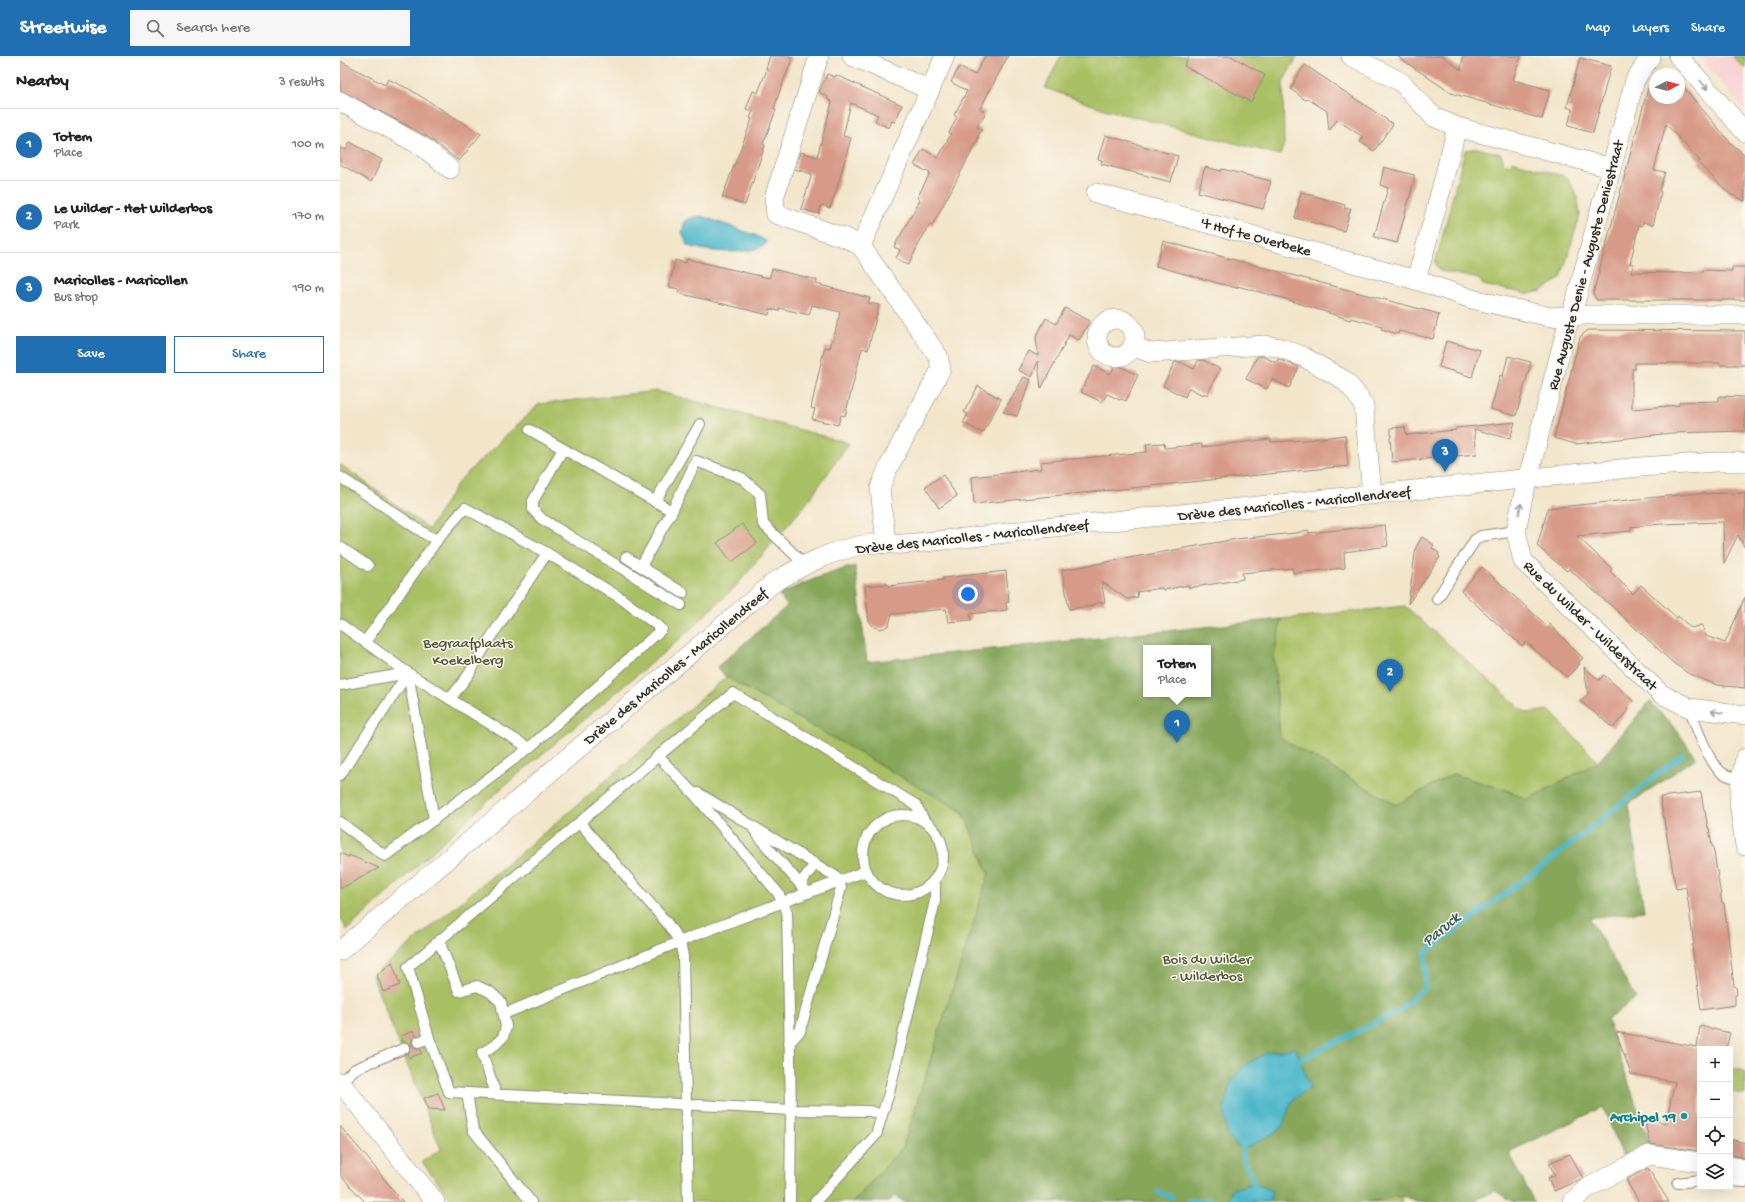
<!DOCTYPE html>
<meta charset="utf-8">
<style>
:root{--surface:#fff;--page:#f6f6f6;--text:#222;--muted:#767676;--line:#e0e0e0;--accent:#1f6fb2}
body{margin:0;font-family:"Gochi Hand",sans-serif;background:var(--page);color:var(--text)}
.controls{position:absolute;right:12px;bottom:12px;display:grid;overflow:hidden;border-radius:0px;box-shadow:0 4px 16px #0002}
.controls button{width:36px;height:36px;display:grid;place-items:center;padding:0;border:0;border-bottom:1px solid var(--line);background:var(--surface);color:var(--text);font:20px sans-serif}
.compass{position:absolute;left:1309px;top:12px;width:36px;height:36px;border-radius:50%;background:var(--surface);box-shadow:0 4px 16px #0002;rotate:83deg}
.you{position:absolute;left:628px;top:538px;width:14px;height:14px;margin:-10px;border:3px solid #fff;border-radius:50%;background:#1a73e8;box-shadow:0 0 0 6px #1a73e833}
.badge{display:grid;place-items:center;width:26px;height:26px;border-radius:50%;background:var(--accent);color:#fff;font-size:13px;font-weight:700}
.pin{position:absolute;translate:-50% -33px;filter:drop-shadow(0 1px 2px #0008)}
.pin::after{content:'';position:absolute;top:21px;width:14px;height:12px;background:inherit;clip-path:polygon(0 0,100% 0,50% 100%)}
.popup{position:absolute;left:803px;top:589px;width:68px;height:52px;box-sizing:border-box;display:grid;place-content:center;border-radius:0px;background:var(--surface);filter:drop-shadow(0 1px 3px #0005);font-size:13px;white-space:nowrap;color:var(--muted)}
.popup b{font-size:15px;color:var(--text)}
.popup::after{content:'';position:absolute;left:50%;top:100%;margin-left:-8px;border:8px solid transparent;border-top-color:var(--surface)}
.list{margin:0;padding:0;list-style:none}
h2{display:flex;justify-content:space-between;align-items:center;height:52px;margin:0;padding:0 16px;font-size:17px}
h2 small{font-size:13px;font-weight:400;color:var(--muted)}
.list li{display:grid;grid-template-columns:26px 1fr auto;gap:12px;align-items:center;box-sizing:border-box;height:72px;padding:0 16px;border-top:1px solid var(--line)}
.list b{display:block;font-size:15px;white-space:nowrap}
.list p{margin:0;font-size:13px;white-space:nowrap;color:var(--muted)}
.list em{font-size:13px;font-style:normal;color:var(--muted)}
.actions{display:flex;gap:8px;padding:12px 16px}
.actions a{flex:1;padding:9px 0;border:1px solid var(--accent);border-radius:0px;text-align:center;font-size:14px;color:var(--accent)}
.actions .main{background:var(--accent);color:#fff}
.icon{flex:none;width:22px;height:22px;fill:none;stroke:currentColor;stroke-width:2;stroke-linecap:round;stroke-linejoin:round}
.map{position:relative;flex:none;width:1405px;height:1146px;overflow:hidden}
header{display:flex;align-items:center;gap:24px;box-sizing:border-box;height:56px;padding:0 20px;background:var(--accent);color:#fff}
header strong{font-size:19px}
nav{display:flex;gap:22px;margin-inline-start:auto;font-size:14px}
.search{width:280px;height:36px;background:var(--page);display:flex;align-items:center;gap:10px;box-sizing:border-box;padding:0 14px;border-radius:0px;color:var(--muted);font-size:15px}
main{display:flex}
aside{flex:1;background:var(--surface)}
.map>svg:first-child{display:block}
.built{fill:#f7cfd2}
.green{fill:#a9bf64;stroke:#6a7548}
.forest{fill:#86a65a;stroke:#586842;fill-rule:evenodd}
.water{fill:#4db7ca;stroke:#3c717a}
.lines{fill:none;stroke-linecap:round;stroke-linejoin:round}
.stream{stroke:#4db7ca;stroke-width:5}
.building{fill:#d79a88}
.lane-casing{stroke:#8e887a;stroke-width:12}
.street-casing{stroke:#8e887a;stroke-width:20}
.lane{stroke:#fff;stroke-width:10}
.street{stroke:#fff;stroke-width:19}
.oneway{stroke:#a0a0a0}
.culture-dot{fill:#0f9aa8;stroke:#fbf7ec;stroke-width:1.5}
.labels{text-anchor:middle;stroke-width:3;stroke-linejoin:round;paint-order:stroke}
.street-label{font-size:15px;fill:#2b2b2b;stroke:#fbf7ec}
.park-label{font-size:15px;fill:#51573c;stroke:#fbf7ec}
.culture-label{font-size:15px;font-weight:bold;fill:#0d838f;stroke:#fbf7ec;text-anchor:end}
.water-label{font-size:16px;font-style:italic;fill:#375c63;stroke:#fbf7ec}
</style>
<header>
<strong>Streetwise</strong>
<div class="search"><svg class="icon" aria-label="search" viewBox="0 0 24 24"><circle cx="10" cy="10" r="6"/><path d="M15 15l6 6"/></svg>Search here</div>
<nav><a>Map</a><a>Layers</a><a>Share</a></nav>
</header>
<main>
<aside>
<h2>Nearby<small>3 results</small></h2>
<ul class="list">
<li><span class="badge">1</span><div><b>Totem</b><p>Place</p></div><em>100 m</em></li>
<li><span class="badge">2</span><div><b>Le Wilder - Het Wilderbos</b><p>Park</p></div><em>170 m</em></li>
<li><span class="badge">3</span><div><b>Maricolles - Maricollen</b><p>Bus stop</p></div><em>190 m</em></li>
</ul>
<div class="actions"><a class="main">Save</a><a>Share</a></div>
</aside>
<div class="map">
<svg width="1405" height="1146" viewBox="0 0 1405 1146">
<rect width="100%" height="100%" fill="#fbf7ec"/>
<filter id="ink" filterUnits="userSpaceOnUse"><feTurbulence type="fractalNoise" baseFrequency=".025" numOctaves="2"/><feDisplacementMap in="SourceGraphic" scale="8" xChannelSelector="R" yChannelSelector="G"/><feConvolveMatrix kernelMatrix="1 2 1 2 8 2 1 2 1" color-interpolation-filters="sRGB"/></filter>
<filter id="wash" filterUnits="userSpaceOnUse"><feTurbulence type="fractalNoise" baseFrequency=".012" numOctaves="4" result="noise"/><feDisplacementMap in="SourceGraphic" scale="16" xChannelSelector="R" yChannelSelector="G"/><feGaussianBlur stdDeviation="0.9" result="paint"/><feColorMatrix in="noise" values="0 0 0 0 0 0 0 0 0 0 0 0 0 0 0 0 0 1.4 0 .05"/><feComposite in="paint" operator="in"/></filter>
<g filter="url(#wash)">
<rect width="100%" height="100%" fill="#f2e5ca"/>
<polygon class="built" points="1359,0 1405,0 1405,55"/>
<g class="green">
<polygon points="721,0 955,0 957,1 943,26 944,88 940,99 764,53 705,32"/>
<polygon points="1392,0 1405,0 1405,13"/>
<polygon points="1137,92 1161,98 1164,107 1170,109 1172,105 1227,121 1237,139 1240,159 1221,222 1202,235 1188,238 1143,229 1139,223 1100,215 1095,208 1125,94"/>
<polygon points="317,335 509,387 466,448 394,532 341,582 164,730 7,874 0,861 0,408 89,473 119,425 199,348"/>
<polygon points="1065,550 1186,657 1209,654 1258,706 1186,744 1172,736 1113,718 1056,749 940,682 934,602 941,563"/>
<polygon points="386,621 623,756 649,818 563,1091 513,1146 113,1146 82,1106 101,1093 32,920 228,757"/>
<polygon points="1390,1011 1404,1015 1405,1017 1405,1038 1390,1036"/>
<polygon points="1063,1140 1061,1146 1029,1146"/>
</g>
<path class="forest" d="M515,510L527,606L941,563L934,602L940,682L1056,749L1113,718L1172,736L1186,744L1258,706L1310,645L1338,676L1356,702L1289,748L1304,855L1249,862L1296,942L1267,964L1310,1089L1297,1092L1283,1101L1263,1051L1169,1096L1194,1146H1174L1155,1135L1131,1146H1079L1063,1140L1029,1146H564L555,1140L549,1146H513L563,1091L649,817L623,756L386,621L377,611L447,550L439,539C464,526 488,517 515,510ZM806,592H868V638H806Z"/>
<g class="water">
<path d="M362,160L415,179L426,185L425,189C408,200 367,196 348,190L342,176L345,165L353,161Z"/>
<polygon points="956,992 970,1031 952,1045 941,1073 902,1094 887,1079 884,1051 891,1025 905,1009 926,997"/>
<polygon points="915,1127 932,1135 929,1146 887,1146 892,1133"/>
</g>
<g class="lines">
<g class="stream">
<polyline points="955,1006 1059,955 1085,931 1086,896 1212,803 1342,699"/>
<path d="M903,1088C898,1111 916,1115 914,1134"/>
<polyline points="818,1136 832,1141"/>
<polyline points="849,1144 873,1146"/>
</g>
</g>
<g id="blocks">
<g class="building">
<polygon points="430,0 450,0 450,2 452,3 439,37 434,53 436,54 423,88 425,89 405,149 382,141 412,63 410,62 413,55 406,53 413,35 418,37 427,13 426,12"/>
<polygon points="645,0 668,0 640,53 646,56 637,71 642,74 637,81 639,82 592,170 589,169 568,209 556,202 560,194 554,191 580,144 577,142 590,117 574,109 583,93 598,102 611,78 609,77 617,61 614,59 627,35 611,26 619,11 635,19"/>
<polygon points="849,0 891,0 925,19 911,46 844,10"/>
<polygon points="1057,0 1103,0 1121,14 1123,0 1181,0 1173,24 1210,34 1202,63 1111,37"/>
<polygon points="1240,2 1271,10 1253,77 1228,70 1232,53 1227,51"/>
<polygon points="0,5 45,29 48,23 69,33 141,78 119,105 88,81 0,34"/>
<polygon points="965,9 1053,68 1034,95 1020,86 1023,81 997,64 989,75 987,55 968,43 965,44 951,33 955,26 954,25"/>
<polygon points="487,18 495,21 496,19 562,49 555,66 552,65 549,72 535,65 538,59 511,47 503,80 511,82 496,135 490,152 481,149 479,158 461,153 472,118 455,113 460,96 477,101 492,46 487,43 488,41 479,36"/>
<polygon points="1315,24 1315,42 1339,42 1339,26 1340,27 1390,86 1405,99 1405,145 1390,138 1358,107 1360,105 1326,68 1314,114 1325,116 1319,135 1321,136 1313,169 1303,166 1302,170 1299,169 1290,208 1294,208 1291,216 1343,217 1363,216 1363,214 1392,215 1392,211 1405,211 1405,244 1257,244 1253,238 1308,32"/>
<polygon points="765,79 838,100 831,126 761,108 762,104 758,103"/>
<polygon points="10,86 42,104 31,126 0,108 0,91 6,94"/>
<polygon points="865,111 881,115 882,113 931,125 923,153 858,136"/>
<polygon points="1044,111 1074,119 1074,125 1057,187 1034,181 1048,132 1040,129"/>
<polygon points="961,136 1005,149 1004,153 1011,152 1004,175 955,162"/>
<polygon points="823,185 1099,258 1093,283 1059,275 1058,278 1041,273 1042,270 1011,262 1010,264 946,243 897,230 897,232 881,228 816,210"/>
<polygon points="347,203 429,222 432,213 477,224 476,228 530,242 528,247 539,249 528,294 522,292 505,360 501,359 498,369 472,363 475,353 471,352 482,302 485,291 490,292 492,284 493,285 500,256 472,249 469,259 439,252 439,255 430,253 429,259 338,237 339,233 329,231 335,204 346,207"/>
<polygon points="725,252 750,265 739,284 729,279 701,333 698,305 692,321 678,314 689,295 698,300 696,281 706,262 716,268"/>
<polygon points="1248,274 1405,275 1405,309 1380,309 1380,307 1295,307 1295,313 1292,313 1292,353 1339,349 1339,346 1379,345 1379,340 1405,341 1405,375 1331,377 1236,388 1214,382 1240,281"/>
<polygon points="1106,285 1140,294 1132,321 1099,311"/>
<polygon points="923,300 936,307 938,303 959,311 949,332 932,323 927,333 906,323 917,301"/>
<polygon points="1168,300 1191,306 1176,360 1151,353 1160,319 1163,320"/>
<polygon points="863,304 880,313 867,339 864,337 863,339 849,332 845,341 823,330 835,306 840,306 854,313 858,305"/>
<polygon points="776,308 798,319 786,345 781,343 780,344 767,338 762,346 741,336 754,310 770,318"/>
<polygon points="684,321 691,324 677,360 663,356"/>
<polygon points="638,330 661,343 643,377 623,367 628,358 624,356"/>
<polygon points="1175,366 1170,383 1134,373 1137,398 1052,406 1050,381 1051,381 1051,372 1065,371 1066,379 1116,374 1116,372"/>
<polygon points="1005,379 1008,410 634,448 632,421 701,413 700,406 807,396 806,388 824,387 825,392 862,388 862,391 931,383 931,386 965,384"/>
<polygon points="603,419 617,440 599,452 585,431"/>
<polygon points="1405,437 1405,492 1398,479 1384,507 1383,466 1321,468 1291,471 1291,475 1237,480 1272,513 1270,515 1293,538 1301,529 1337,562 1338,560 1351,572 1362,569 1366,580 1385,587 1405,541 1405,632 1377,629 1349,618 1331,605 1277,555 1229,513 1227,515 1197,490 1208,452 1348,438"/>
<polygon points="402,468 417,487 392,506 377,487"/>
<polygon points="1045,469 1048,490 1004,496 1005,512 953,517 952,512 902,517 903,523 849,532 848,529 824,534 821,532 797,536 798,541 787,543 761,525 765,546 753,548 753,550 729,553 722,514 896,483 956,477 968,474 969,477"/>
<polygon points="1082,481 1094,489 1092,492 1099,497 1098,499 1100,501 1068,548 1076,491"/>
<polygon points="1142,511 1205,568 1208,567 1243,602 1239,606 1240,608 1227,621 1186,586 1182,590 1121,535"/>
<polygon points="666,515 669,546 666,547 667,554 630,558 631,564 608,566 606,553 552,558 549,569 544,572 539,573 533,570 529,565 525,530 548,528 548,530 603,524 603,522"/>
<polygon points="1244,611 1259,624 1264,619 1293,645 1287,652 1289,653 1273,672 1240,645 1248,638"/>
<polygon points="1361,736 1364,755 1365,755 1368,772 1369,772 1372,790 1373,790 1382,847 1384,847 1394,930 1396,931 1397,938 1395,940 1395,949 1361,954 1352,889 1354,889 1346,831 1336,833 1320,741"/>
<polygon points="0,797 9,801 9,799 39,812 0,833"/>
<polygon points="52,906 60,929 43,936 37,919"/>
<polygon points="1360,970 1390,977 1386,993 1360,993 1360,1095 1310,1088 1304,1062 1326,1067 1335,1026 1291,1018 1276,976 1357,991"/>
<polygon points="74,975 76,980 72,984 72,989 76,992 80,992 82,997 69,1002 68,998 70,996 71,990 69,987 63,986 61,980"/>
<polygon points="98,1037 105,1054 88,1053 84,1042"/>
<polygon points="0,1070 29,1104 63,1146 25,1146 0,1119"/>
<polygon points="1390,1083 1405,1087 1405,1102 1390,1099"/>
<polygon points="1230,1098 1243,1122 1214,1135 1208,1122 1215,1119 1209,1107"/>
<polygon points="1308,1112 1329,1146 1299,1146 1286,1124"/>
</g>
</g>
</g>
<g filter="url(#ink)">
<use href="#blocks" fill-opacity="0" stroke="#8e887a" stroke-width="1"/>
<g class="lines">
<defs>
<g id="lane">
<polyline points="190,374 332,455 356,405 402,422 420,438 423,468 464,508"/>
<polyline points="223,393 193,445 193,454 202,463 341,549"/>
<polyline points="0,421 87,479 97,484"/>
<polyline points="315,446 360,368"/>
<polyline points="0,491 28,510"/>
<polyline points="286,501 343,537"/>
<polyline points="301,510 332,455"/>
<polyline points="1097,543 1135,484 1141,480 1176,475"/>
<polyline points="0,568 68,617 189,692 45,800 0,766"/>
<polyline points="25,586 97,484 125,452 207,497 279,541 322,573 189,692"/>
<polyline points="68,617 94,764"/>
<polyline points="0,629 68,617"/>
<polyline points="110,643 129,618 147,587 207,497"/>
<path d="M1350,652C1354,667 1369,706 1381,716C1385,720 1395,721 1401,724"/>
<polyline points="318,700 354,738 438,837 447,856 451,1054 450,1146"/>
<polyline points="0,719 68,617"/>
<polyline points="355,738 358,737 495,820 501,832 460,975 449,987"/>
<circle cx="563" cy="799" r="40"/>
<polyline points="585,766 576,749 393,637 68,911 89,982 109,1036 451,1054 530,1055 542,1059 549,1037 595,845 595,824"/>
<polyline points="240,767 327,867 340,886 343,900 348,1146"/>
<polyline points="413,772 423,786 468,837"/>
<polyline points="460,828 475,808"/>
<polyline points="99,885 119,935 137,930 150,936 161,946 166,971 163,981 155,989 142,997 156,1038"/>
<polyline points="164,958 361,877 526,815"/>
<polyline points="78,986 89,982"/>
<polyline points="0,1026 15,1013 65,992"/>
<polyline points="127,1037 133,1074 191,1146"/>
<polyline points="1390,1125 1405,1126"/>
<polyline points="1338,1127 1360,1124"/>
<polyline points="475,1146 536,1079 542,1059"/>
</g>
<g id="street">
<polyline points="479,0 434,142 436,158 508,183 521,190"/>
<polyline points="512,0 590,34"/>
<polyline points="1011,0 1061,26 1094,61 1117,71 1271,112"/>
<polyline points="1311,0 1295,24 1237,240 1225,278 1182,445 1176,475 1183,505 1321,638 1350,652 1405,659"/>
<polyline points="1338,0 1405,76"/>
<polyline points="0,45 83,91 110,113"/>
<polyline points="756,137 1076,224 1132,243 1210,261 1246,259 1405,259"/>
<polyline points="1076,224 1094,161 1117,71"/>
<circle cx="776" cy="282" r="19"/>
<polyline points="792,290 811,297 925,289 941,292 962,300 1004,324 1014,335 1024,350 1032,439"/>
<polyline points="546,488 540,432 547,414 601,313 598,300 521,190 605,0"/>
<polyline points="1405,702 1401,724 1399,747 1405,790"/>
<path d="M0,895L433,527C463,509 491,494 528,488C540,486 552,489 564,488C608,484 651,480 694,473L1300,411L1376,406H1405"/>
<polyline points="0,1026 95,1146"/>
<polyline points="1390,1110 1405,1113"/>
<polyline points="1232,1146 1247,1132 1309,1099 1360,1106"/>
</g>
</defs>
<use href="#lane" class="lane-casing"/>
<use href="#street" class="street-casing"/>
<use href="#lane" class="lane"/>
<use href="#street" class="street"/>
</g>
<defs><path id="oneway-shaft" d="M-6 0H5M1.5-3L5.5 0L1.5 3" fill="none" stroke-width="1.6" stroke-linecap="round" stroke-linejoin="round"/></defs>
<g class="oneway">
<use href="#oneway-shaft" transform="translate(1364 29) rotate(49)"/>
<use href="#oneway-shaft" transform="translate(1180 453) rotate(-79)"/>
<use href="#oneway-shaft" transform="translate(1377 656) rotate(-172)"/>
</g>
</g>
<circle class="culture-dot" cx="1344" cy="1060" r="4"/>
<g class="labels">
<g class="street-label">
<text transform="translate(916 180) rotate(15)" y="5">'t Hof te Overbeke</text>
<text transform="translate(1245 209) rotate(-75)" y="5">Rue Auguste Denie - Auguste Deniestraat</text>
<text transform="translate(954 447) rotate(-6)" y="5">Drève des Maricolles - Maricollendreef</text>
<text transform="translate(632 480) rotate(-6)" y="5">Drève des Maricolles - Maricollendreef</text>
<text transform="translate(1251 569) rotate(44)" y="5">Rue du Wilder - Wilderstraat</text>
<text transform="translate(335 610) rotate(-40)" y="5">Drève des Maricolles - Maricollendreef</text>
</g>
<g class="park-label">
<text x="128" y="591">Begraafplaats<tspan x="128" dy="17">Koekelberg</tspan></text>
<text x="867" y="907">Bois du Wilder<tspan x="867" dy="17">- Wilderbos</tspan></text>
</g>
<g class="culture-label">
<text x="1336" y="1065">Archipel 19</text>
</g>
<g class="water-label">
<text transform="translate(1100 872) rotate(-40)" y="6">Paruck</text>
</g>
</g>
</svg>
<div class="controls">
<button>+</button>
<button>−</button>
<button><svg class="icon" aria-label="locate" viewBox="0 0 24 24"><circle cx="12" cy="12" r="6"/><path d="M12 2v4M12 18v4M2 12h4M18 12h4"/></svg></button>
<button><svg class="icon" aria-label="layers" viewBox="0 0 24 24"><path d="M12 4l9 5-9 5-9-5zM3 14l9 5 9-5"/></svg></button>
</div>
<svg class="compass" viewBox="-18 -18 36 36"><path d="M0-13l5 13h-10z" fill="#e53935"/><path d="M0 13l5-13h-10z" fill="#767676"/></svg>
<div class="you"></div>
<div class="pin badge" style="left:837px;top:687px">1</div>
<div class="popup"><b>Totem</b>Place</div>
<div class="pin badge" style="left:1050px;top:636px">2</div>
<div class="pin badge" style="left:1105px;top:416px">3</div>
</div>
</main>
